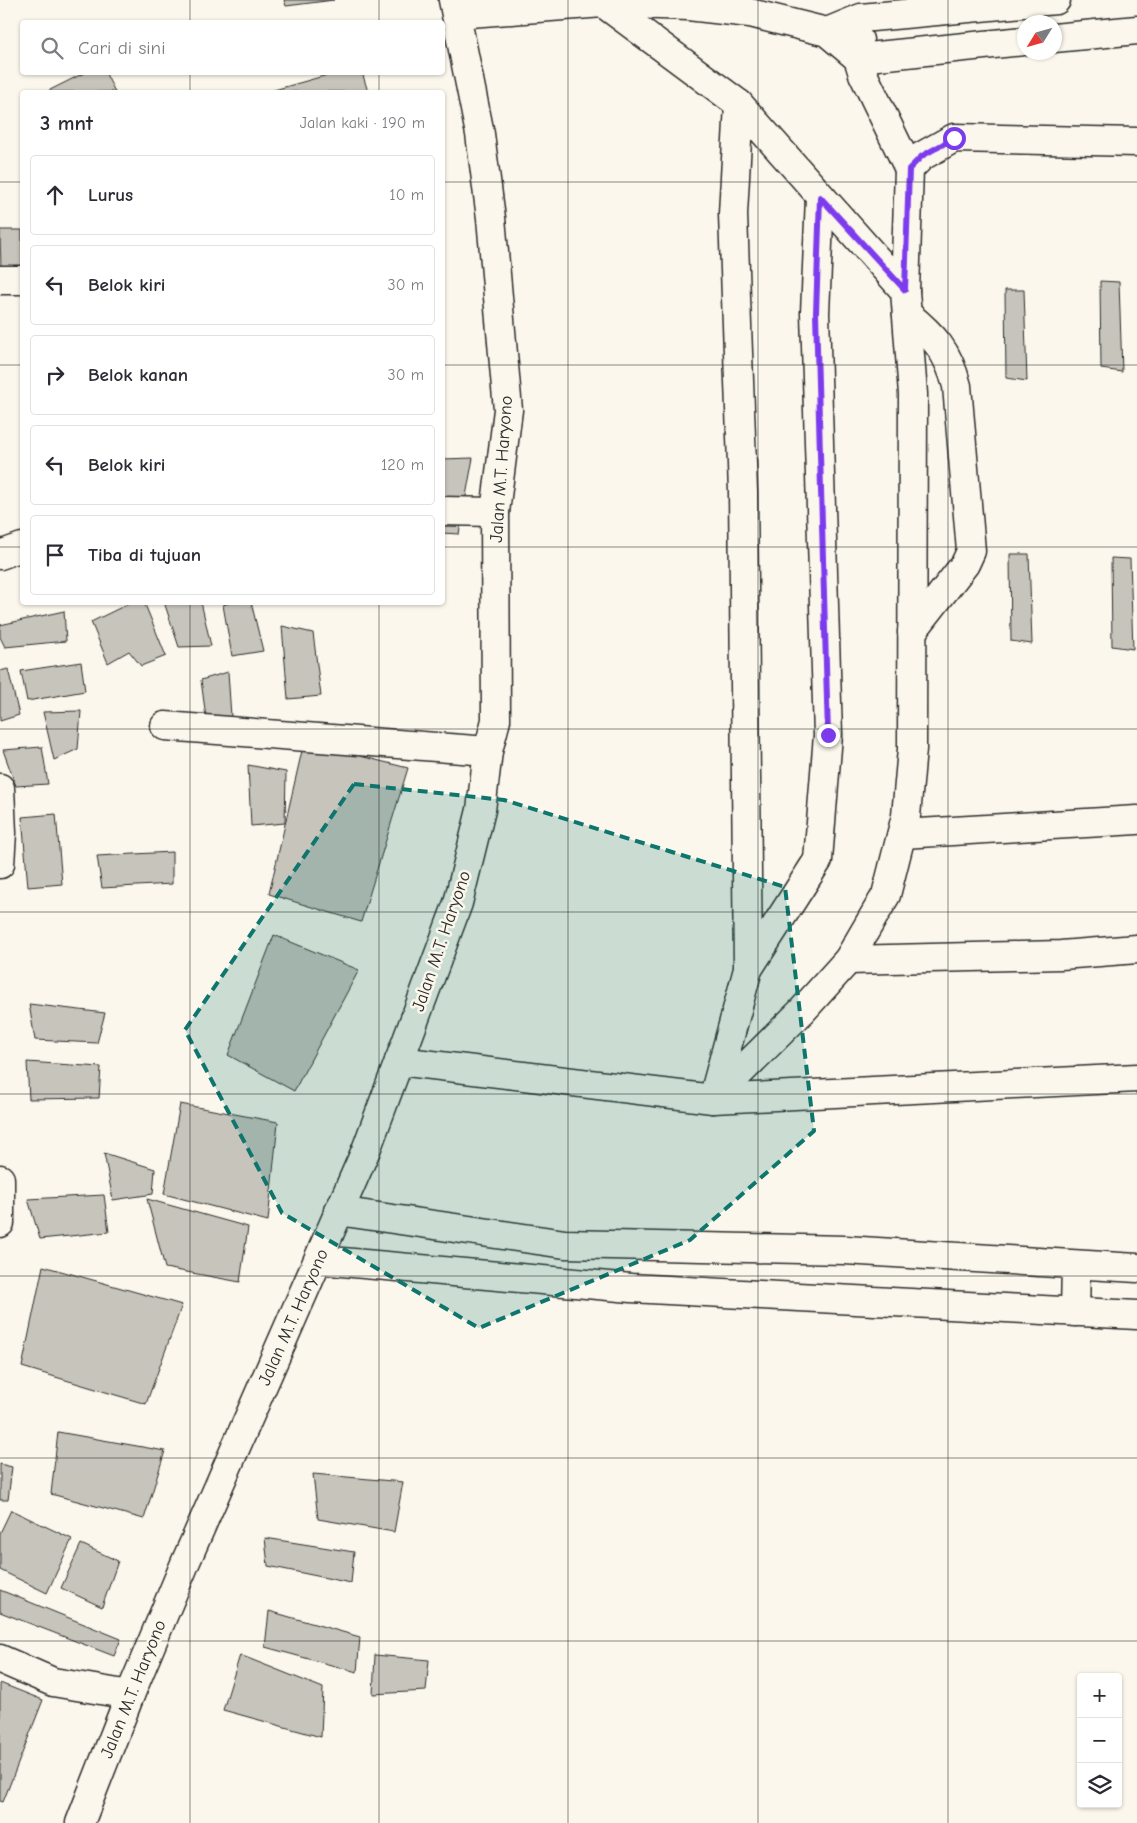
<!DOCTYPE html>
<html lang="id">
<meta charset="utf-8">
<style>
:root{--surface:#fff;--page:#f2f2f3;--text:#2b2b33;--muted:#7c7c81;--line:#e1e1e2}
body{margin:0;font-family:"Comic Neue",sans-serif;background:var(--page);color:var(--text)}
.controls{position:absolute;right:15px;bottom:15px;display:grid;overflow:hidden;border-radius:5px;box-shadow:0 1px 4px #0004}
.controls button{width:45px;height:45px;display:grid;place-items:center;padding:0;border:0;border-bottom:1px solid var(--line);background:var(--surface);color:var(--text);font:25px sans-serif}
.compass{position:absolute;left:1017px;top:15px;width:45px;height:45px;border-radius:50%;background:var(--surface);box-shadow:0 1px 4px #0004;rotate:233deg}
.stop{position:absolute;width:15px;height:15px;margin:-11px;border:4px solid #7c3aed;border-radius:50%;background:#fff}
.stop.end{background:#7c3aed;border-color:#fff;box-shadow:0 1px 5px #0008}
.list{margin:0;padding:0;list-style:none}
h2{display:flex;justify-content:space-between;align-items:center;height:65px;margin:0;padding:0 20px;font-size:21px}
h2 small{font-size:16px;font-weight:400;color:var(--muted)}
.list li{display:grid;grid-template-columns:32px 1fr auto;gap:15px;align-items:center;box-sizing:border-box;height:80px;margin:0 10px 10px;padding:0 10px;border:1px solid var(--line);border-radius:5px}
.list b{display:block;font-size:19px;white-space:nowrap}
.list em{font-size:16px;font-style:normal;color:var(--muted)}
.icon{flex:none;width:28px;height:28px;fill:none;stroke:currentColor;stroke-width:2;stroke-linecap:round;stroke-linejoin:round}
.map{position:relative;flex:none;width:1137px;height:1823px;overflow:hidden}
.search{position:absolute;background:var(--surface);box-shadow:0 1px 4px #0004;left:20px;top:20px;width:425px;height:55px;display:flex;align-items:center;gap:12px;box-sizing:border-box;padding:0 18px;border-radius:5px;color:var(--muted);font-size:19px}
.panel{position:absolute;background:var(--surface);box-shadow:0 1px 4px #0004;left:20px;top:90px;width:425px;height:515px;border-radius:5px}
.map>svg:first-child{display:block}
.building{fill:#c7c4bc;stroke:#2b2b2b}
.lines{fill:none;stroke-linecap:round;stroke-linejoin:round}
.minor-casing{stroke:#2b2b2b;stroke-width:31}
.highway-casing{stroke:#2b2b2b;stroke-width:31}
.minor{stroke:#fbf7ec;stroke-width:28}
.highway{stroke:#fbf7ec;stroke-width:28}
.route{stroke:#7c3aed;stroke-width:6}
.marked{fill:#0f766e;fill-opacity:0.2;stroke:#0f766e;stroke-width:4;stroke-dasharray:10 6;stroke-linejoin:round}
.grid{fill:none;stroke:#2b2b2b;stroke-width:1;stroke-opacity:0.55}
.labels{text-anchor:middle;stroke-width:5;stroke-linejoin:round;paint-order:stroke}
.street-label{font-size:18px;fill:#2b2b2b;stroke:#fbf7ec}
</style>
<div class="map">
<svg width="1137" height="1823" viewBox="0 0 1137 1823">
<rect width="100%" height="100%" fill="#fbf7ec"/>
<filter id="ink" filterUnits="userSpaceOnUse"><feTurbulence type="fractalNoise" baseFrequency=".02" numOctaves="2"/><feDisplacementMap in="SourceGraphic" scale="10" xChannelSelector="R" yChannelSelector="G"/><feConvolveMatrix kernelMatrix="1 2 1 2 8 2 1 2 1" color-interpolation-filters="sRGB"/></filter>
<g filter="url(#ink)">
<g class="building">
<polygon points="284,0 334,0 286,6"/>
<polygon points="86,72 105,72 115,92 49,92 48,91"/>
<polygon points="338,72 362,72 368,92 267,92"/>
<polygon points="0,230 22,230 22,266 1,273"/>
<polygon points="1100,281 1119,282 1122,372 1101,369"/>
<polygon points="1005,290 1024,290 1027,381 1006,378"/>
<polygon points="473,458 459,534 442,533 442,459"/>
<polygon points="1010,554 1029,554 1032,644 1011,641"/>
<polygon points="1111,558 1130,559 1133,649 1112,646"/>
<polygon points="132,602 144,602 166,656 141,666 129,651 108,663 91,622"/>
<polygon points="164,602 201,602 211,646 179,647"/>
<polygon points="232,602 251,602 263,651 232,656 223,605"/>
<polygon points="64,611 66,641 5,647 0,637 0,625"/>
<polygon points="282,626 313,633 321,696 288,699"/>
<polygon points="81,662 85,691 27,701 21,671"/>
<polygon points="8,669 19,715 0,721 0,671"/>
<polygon points="228,672 232,731 208,733 201,680"/>
<polygon points="81,711 78,749 54,760 43,712"/>
<polygon points="304,742 408,768 361,922 269,894"/>
<polygon points="42,747 48,784 16,786 3,750"/>
<polygon points="248,765 286,772 285,823 251,826"/>
<polygon points="56,814 62,884 28,887 22,817"/>
<polygon points="172,852 172,884 102,888 97,856"/>
<polygon points="274,935 359,970 294,1091 228,1055"/>
<polygon points="29,1004 105,1013 97,1043 35,1040"/>
<polygon points="27,1062 101,1067 99,1098 29,1099"/>
<polygon points="180,1104 278,1122 268,1221 164,1194"/>
<polygon points="104,1153 155,1169 153,1194 113,1200"/>
<polygon points="104,1195 109,1232 40,1239 28,1199"/>
<polygon points="147,1199 248,1227 240,1282 165,1268"/>
<polygon points="43,1266 182,1305 146,1404 22,1367"/>
<polygon points="58,1432 165,1451 144,1519 51,1494"/>
<polygon points="0,1464 12,1467 8,1500 0,1500"/>
<polygon points="313,1474 403,1482 394,1532 318,1519"/>
<polygon points="11,1510 72,1539 47,1593 0,1570 0,1533"/>
<polygon points="265,1538 354,1552 351,1583 268,1566"/>
<polygon points="81,1544 118,1561 102,1607 61,1588"/>
<polygon points="0,1590 121,1639 114,1656 0,1612"/>
<polygon points="269,1611 360,1637 357,1672 265,1647"/>
<polygon points="240,1655 323,1688 321,1737 223,1710"/>
<polygon points="375,1655 429,1660 426,1691 373,1694"/>
<polygon points="0,1683 43,1700 3,1802 0,1801"/>
</g>
<g class="lines">
<defs>
<g id="minor">
<polyline points="457,14 603,3 688,6 750,13 827,32 858,58 1024,41"/>
<polyline points="827,32 861,18 1056,0"/>
<polyline points="1054,38 1137,30"/>
<polyline points="859,40 858,58 863,74 909,169"/>
<polyline points="739,104 733,214 743,492 748,969 713,1099 1137,1078"/>
<polyline points="0,280 22,280"/>
<polyline points="905,291 909,169 922,156 954,138 1137,142"/>
<path d="M907,314C934,336 948,351 957,386L971,551L965,564L912,632"/>
<polyline points="442,511 495,512"/>
<polyline points="0,555 22,547"/>
<polyline points="165,726 488,751"/>
<polyline points="0,788 2,833 0,864"/>
<polyline points="902,834 1137,820"/>
<polyline points="848,960 1061,955 1137,949"/>
<polyline points="748,969 818,860 828,735 815,313 820,197"/>
<polyline points="399,1061 713,1099 802,1011 848,960 886,895 906,816 912,749 913,394 905,291 739,104 603,3"/>
<polyline points="0,1179 0,1223"/>
<polyline points="338,1211 565,1244 845,1250 1137,1268"/>
<polyline points="320,1260 631,1288 1137,1315"/>
<polyline points="1075,1312 1076,1265"/>
<polyline points="0,1659 53,1682 130,1695"/>
</g>
<polyline id="highway" points="80,1823 130,1695 186,1561 366,1150 458,903 481,810 488,751 496,720 495,512 508,410 491,218 480,134 453,0"/>
</defs>
<use href="#minor" class="minor-casing"/>
<use href="#highway" class="highway-casing"/>
<use href="#minor" class="minor"/>
<use href="#highway" class="highway"/>
</g>
</g>
<g class="lines" filter="url(#ink)">
<polyline class="route" points="828,735 816,313 820,197 905,290 909,169 922,156 954,138"/>
</g>
<path class="marked" d="M354,784L504,800L785,887L814,1131L690,1240L479,1328L282,1213L185,1030Z"/>
<path class="grid" d="M190,0V22M379,0V22M568,0V1823M758,0V1823M948,0V1823M190,72V92M379,72V92M0,182H22M442,182H1137M0,365H22M442,365H1137M0,547H22M442,547H1137M190,602V1823M379,602V1823M0,729H1137M0,912H1137M0,1094H1137M0,1276H1137M0,1458H1137M0,1641H1137"/>
<g class="labels">
<g class="street-label">
<text transform="translate(501 469) rotate(-86)" y="6">Jalan M.T. Haryono</text>
<text transform="translate(441 941) rotate(-71)" y="6">Jalan M.T. Haryono</text>
<text transform="translate(293 1317) rotate(-66)" y="6">Jalan M.T. Haryono</text>
<text transform="translate(133 1689) rotate(-68)" y="6">Jalan M.T. Haryono</text>
</g>
</g>
</svg>
<div class="controls">
<button>+</button>
<button>−</button>
<button><svg class="icon" aria-label="layers" viewBox="0 0 24 24"><path d="M12 4l9 5-9 5-9-5zM3 14l9 5 9-5"/></svg></button>
</div>
<svg class="compass" viewBox="-18 -18 36 36"><path d="M0-13l5 13h-10z" fill="#e53935"/><path d="M0 13l5-13h-10z" fill="#7c7c81"/></svg>
<div class="stop" style="left:954px;top:138px"></div>
<div class="stop end" style="left:828px;top:735px"></div>
<div class="search"><svg class="icon" aria-label="search" viewBox="0 0 24 24"><circle cx="10" cy="10" r="6"/><path d="M15 15l6 6"/></svg>Cari di sini</div>
<section class="panel">
<h2>3 mnt<small>Jalan kaki · 190 m</small></h2>
<ul class="list">
<li><svg class="icon" aria-label="ahead" viewBox="0 0 24 24"><path d="M12 20V5M6 11l6-6 6 6"/></svg><div><b>Lurus</b></div><em>10 m</em></li>
<li><svg class="icon" aria-label="left" viewBox="0 0 24 24"><path d="M17 20v-9H6M10 6l-5 5 5 5"/></svg><div><b>Belok kiri</b></div><em>30 m</em></li>
<li><svg class="icon" aria-label="right" viewBox="0 0 24 24"><path d="M7 20v-9h11M14 6l5 5-5 5"/></svg><div><b>Belok kanan</b></div><em>30 m</em></li>
<li><svg class="icon" aria-label="left" viewBox="0 0 24 24"><path d="M17 20v-9H6M10 6l-5 5 5 5"/></svg><div><b>Belok kiri</b></div><em>120 m</em></li>
<li><svg class="icon" aria-label="arrive" viewBox="0 0 24 24"><path d="M6 21V4h12l-3 4 3 4H6"/></svg><div><b>Tiba di tujuan</b></div></li>
</ul>
</section>
</div>
